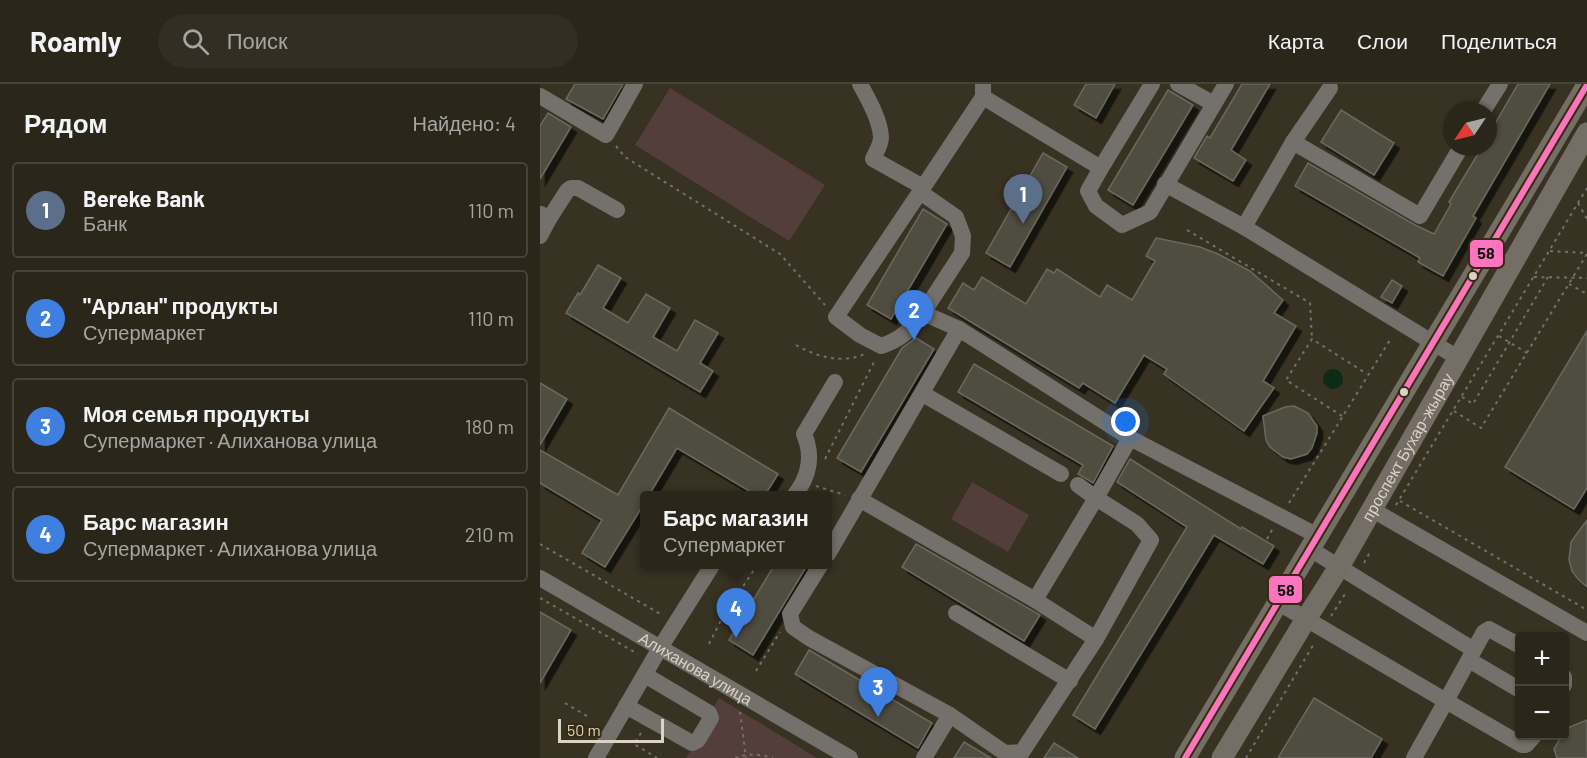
<!DOCTYPE html>
<html lang="ru">
<meta charset="utf-8">
<style>
:root{--surface:#2a261a;--page:#322e23;--text:#f1f3f6;--muted:#a5a5a2;--line:#464339;--accent:#0b8043}
body{margin:0;font-family:Barlow,sans-serif;background:var(--page);color:var(--text)}
.controls{position:absolute;right:18px;bottom:18px;display:grid;overflow:hidden;border-radius:6px;box-shadow:0 2px 4px #0004}
.controls button{width:54px;height:54px;display:grid;place-items:center;padding:0;border:0;border-bottom:2px solid var(--line);background:var(--surface);color:var(--text);font:30px sans-serif}
.compass{position:absolute;left:903px;top:18px;width:54px;height:54px;border-radius:50%;background:var(--surface);box-shadow:0 2px 4px #0004;rotate:235deg}
.scale{position:absolute;left:18px;bottom:15px;width:106px;box-sizing:border-box;padding-left:6px;border:3px solid #dbd4c5;border-top:0;font-size:16px;line-height:21px;white-space:nowrap;color:#dbd4c5;-webkit-text-stroke:4px #362b10;paint-order:stroke}
.you{position:absolute;left:586px;top:338px;width:21px;height:21px;margin:-15px;border:4px solid #fff;border-radius:50%;background:#1a73e8;box-shadow:0 0 0 9px #1a73e833}
.badge{display:grid;place-items:center;width:39px;height:39px;border-radius:50%;background:var(--accent);color:#fff;font-size:20px;font-weight:700}
.pin{position:absolute;translate:-50% -50px;filter:drop-shadow(0 2px 3px #0008)}
.pin::after{content:'';position:absolute;top:32px;width:21px;height:18px;background:inherit;clip-path:polygon(0 0,100% 0,50% 100%)}
.popup{position:absolute;left:100px;top:407px;width:192px;height:78px;box-sizing:border-box;display:grid;place-content:center;border-radius:6px;background:var(--surface);filter:drop-shadow(0 2px 4px #0005);font-size:20px;white-space:nowrap;color:var(--muted)}
.popup b{font-size:22px;color:var(--text)}
.popup::after{content:'';position:absolute;left:50%;top:100%;margin-left:-12px;border:12px solid transparent;border-top-color:var(--surface)}
.list{margin:0;padding:0;list-style:none}
h2{display:flex;justify-content:space-between;align-items:center;height:78px;margin:0;padding:0 24px;font-size:26px}
h2 small{font-size:20px;font-weight:400;color:var(--muted)}
.list li{display:grid;grid-template-columns:39px 1fr auto;gap:18px;align-items:center;box-sizing:border-box;height:96px;margin:0 12px 12px;padding:0 12px;border:2px solid var(--line);border-radius:6px}
.list b{display:block;font-size:22px;white-space:nowrap}
.list p{margin:0;font-size:20px;white-space:nowrap;color:var(--muted)}
.list em{font-size:20px;font-style:normal;color:var(--muted)}
.icon{flex:none;width:33px;height:33px;fill:none;stroke:currentColor;stroke-width:2;stroke-linecap:round;stroke-linejoin:round}
.map{position:relative;flex:none;width:1047px;height:674px;overflow:hidden}
header{display:flex;align-items:center;gap:36px;box-sizing:border-box;height:84px;padding:0 30px;background:var(--surface);border-bottom:2px solid var(--line)}
header strong{font-size:28px}
nav{display:flex;gap:33px;margin-inline-start:auto;font-size:21px}
.search{width:420px;height:54px;background:var(--page);display:flex;align-items:center;gap:15px;box-sizing:border-box;padding:0 21px;border-radius:33px;color:var(--muted);font-size:22px}
main{display:flex}
aside{flex:1;background:var(--surface)}
.map>svg:first-child{display:block}
.green{fill:#543e3b}
.water{fill:#0d2b17}
.building{fill:#4f4e40;stroke:#6a695d;stroke-width:1.5;filter:url(#shadow)}
.lines{fill:none;stroke-linecap:round;stroke-linejoin:round}
.path{stroke:#74706a;stroke-width:2;stroke-dasharray:3 4.5;stroke-linecap:butt}
.minor{stroke:#74706b;stroke-width:16}
.major{stroke:#756e66;stroke-width:21}
.bus-1-casing{stroke:#362b10;stroke-width:10}
.bus-1{stroke:#fc73be;stroke-width:6}
.bus-dot{fill:#dbd4c5;stroke:#362b10;stroke-width:2}
.labels{text-anchor:middle;stroke-width:5;stroke-linejoin:round;paint-order:stroke}
.street-label{font-size:16px;fill:#dbd4c5;stroke:#362b10}
.line-badge{stroke:#362b10;stroke-width:2}
.pale-badge-label{font-size:16px;text-anchor:middle;font-weight:bold;fill:#111}
</style>
<header>
<strong>Roamly</strong>
<div class="search"><svg class="icon" aria-label="search" viewBox="0 0 24 24"><circle cx="10" cy="10" r="6"/><path d="M15 15l6 6"/></svg>Поиск</div>
<nav><a>Карта</a><a>Слои</a><a>Поделиться</a></nav>
</header>
<main>
<aside>
<h2>Рядом<small>Найдено: 4</small></h2>
<ul class="list">
<li><span class="badge" style="background:#5c6f8a">1</span><div><b>Bereke Bank</b><p>Банк</p></div><em>110 m</em></li>
<li><span class="badge" style="background:#3f7fe0">2</span><div><b>&quot;Арлан&quot; продукты</b><p>Супермаркет</p></div><em>110 m</em></li>
<li><span class="badge" style="background:#3f7fe0">3</span><div><b>Моя семья продукты</b><p>Супермаркет · Алиханова улица</p></div><em>180 m</em></li>
<li><span class="badge" style="background:#3f7fe0">4</span><div><b>Барс магазин</b><p>Супермаркет · Алиханова улица</p></div><em>210 m</em></li>
</ul>
</aside>
<div class="map">
<svg width="1047" height="674" viewBox="0 0 1047 674">
<defs>
<filter id="shadow"><feDropShadow dx="5.5" dy="5.5" stdDeviation="0" flood-color="#0009"/></filter>
</defs>
<rect width="100%" height="100%" fill="#383223"/>
<g class="green">
<polygon points="130,4 285,101 249,157 95,61"/>
<polygon points="432,398 489,431 468,468 411,435"/>
<polygon points="179,614 277,674 146,674"/>
</g>
<circle class="water" cx="793" cy="295" r="10"/>
<g class="building">
<polygon points="35,0 83,0 63,35 26,15"/>
<polygon points="546,0 575,0 556,34 534,21"/>
<polygon points="702,0 730,0 691,66 706,76 693,97 654,74 667,52 670,54"/>
<polygon points="978,0 1010,0 933,132 936,134 903,192 878,178 880,174 755,102 768,79 875,141 894,150 911,120 909,118 942,63 948,63 948,52"/>
<polygon points="628,6 653,21 593,121 568,106"/>
<polygon points="801,26 854,59 834,91 781,58"/>
<polygon points="8,29 31,43 0,95 0,42"/>
<polygon points="503,69 527,83 470,183 446,169"/>
<polygon points="383,125 407,140 351,235 327,221"/>
<polygon points="616,154 660,163 678,170 710,187 743,216 734,229 756,242 723,297 734,304 704,347 624,290 627,285 604,271 575,319 543,299 539,304 408,224 423,199 434,206 442,193 486,220 507,185 514,189 517,185 560,213 567,201 592,216 615,177 606,172"/>
<polygon points="58,181 81,194 63,224 88,239 106,210 130,224 113,253 137,267 155,236 178,249 160,279 173,287 160,308 26,229 38,209 40,211"/>
<polygon points="852,196 862,202 852,219 841,213"/>
<polygon points="1047,247 1047,404 1034,425 965,383"/>
<polygon points="376,254 394,265 321,388 297,374 362,264"/>
<polygon points="434,280 573,362 553,399 538,390 543,381 418,308"/>
<polygon points="0,299 27,315 0,361"/>
<polygon points="754,322 768,329 777,342 777,349 772,364 767,370 751,375 743,373 730,363 726,356 723,332 745,323"/>
<polygon points="129,324 238,390 225,411 216,411 137,364 109,411 105,411 105,418 65,483 42,469 62,436 0,399 0,366 78,411"/>
<polygon points="590,375 701,445 702,443 734,462 723,480 674,451 555,645 533,631 647,443 577,398"/>
<polygon points="1047,436 1047,503 1038,495 1032,487 1029,476 1031,458"/>
<polygon points="376,460 500,531 484,557 362,483"/>
<polygon points="235,480 268,480 213,571 189,556"/>
<polygon points="0,528 31,546 0,599"/>
<polygon points="269,566 392,639 378,664 255,590"/>
<polygon points="774,614 842,655 831,674 738,674"/>
<polygon points="1047,636 1047,674 1017,674 1014,665 1022,651 1024,651 1027,644"/>
<polygon points="424,658 451,674 414,674"/>
<polygon points="514,659 538,674 504,674"/>
</g>
<g class="lines">
<g class="path">
<polyline points="76,62 85,73 240,170 285,221"/>
<polyline points="1038,119 1047,135"/>
<polyline points="647,146 770,219 772,255"/>
<polyline points="1010,167 1047,169"/>
<polyline points="994,193 1047,194"/>
<polyline points="1029,200 1047,210"/>
<polyline points="959,252 987,269"/>
<path d="M256,261C277,273 302,280 325,270"/>
<polyline points="922,313 933,320 1008,193"/>
<polyline points="914,327 941,344 1047,170"/>
<polyline points="802,332 746,296 772,255 827,290"/>
<polyline points="285,375 335,276"/>
<polyline points="276,402 305,411"/>
<polyline points="860,417 1047,526"/>
<polyline points="749,419 850,256"/>
<polyline points="856,421 1047,104"/>
<polyline points="727,455 733,444"/>
<polyline points="0,460 122,531"/>
<polyline points="824,479 830,468"/>
<polyline points="0,514 98,570"/>
<polyline points="791,532 807,507"/>
<polyline points="169,560 182,534 218,480"/>
<polyline points="216,587 240,548"/>
<polyline points="25,619 50,634"/>
<polyline points="200,628 206,674"/>
<polyline points="101,649 94,660 117,674"/>
<path d="M195,674C208,669 220,670 233,674"/>
<polyline points="706,674 775,558"/>
</g>
<g class="minor">
<path d="M320,0C328,15 340,35 341,53C341,61 336,68 333,75L383,103"/>
<polyline points="638,0 674,20"/>
<polyline points="0,12 66,51 95,0"/>
<polyline points="443,13 561,84 548,107 556,122 582,141 610,128 686,0"/>
<polyline points="943,27 960,0"/>
<polyline points="753,58 790,4"/>
<polyline points="561,84 612,0"/>
<polyline points="625,100 704,143 918,274"/>
<path d="M380,108L296,233L320,251L341,262C360,256 372,245 383,229L419,245L590,354L778,452"/>
<polyline points="9,135 27,107 31,104 38,104 77,126"/>
<polyline points="704,143 753,58 880,132 921,63"/>
<polyline points="0,152 9,135 1,130"/>
<polyline points="383,229 422,169 423,152 416,133 380,108 443,13 443,0"/>
<polyline points="383,310 521,390"/>
<path d="M254,412C269,393 274,373 264,350L295,298"/>
<polyline points="319,415 495,516 556,555 611,456 597,440 556,414 590,354"/>
<polyline points="831,425 1047,549"/>
<polyline points="770,465 934,566 906,617 982,661 986,661 994,652"/>
<polyline points="288,470 419,245"/>
<polyline points="281,480 250,530 253,543 269,554 410,631 465,669 482,668 556,555"/>
<path id="s1" d="M0,494L310,674"/>
<polyline points="495,516 556,414 538,401"/>
<polyline points="739,519 906,617 874,674"/>
<polyline points="416,529 530,597"/>
<polyline points="934,566 944,548 949,545 980,562"/>
<polyline points="929,576 980,606"/>
<polyline points="1024,593 1024,601"/>
<polyline points="86,622 152,659 158,656 171,634 169,629 105,591"/>
<polyline points="56,674 120,564 173,480"/>
<polyline points="384,674 410,631"/>
</g>
<g class="major">
<polyline points="645,674 1047,1"/>
<path id="s2" d="M682,674L766,535L799,483L1047,49"/>
</g>
<defs>
<polyline id="bus-1" points="645,674 1047,1"/>
</defs>
<use href="#bus-1" class="bus-1-casing"/>
<use href="#bus-1" class="bus-1"/>
</g>
<g class="bus-dot">
<circle cx="933" cy="192" r="5"/>
<circle cx="864" cy="308" r="5"/>
</g>
<g class="labels">
<g class="street-label">
<text dy="6" stroke="none"><textPath href="#s2" startOffset="362">проспект Бухар-жырау</textPath></text>
<text dy="6" stroke="none"><textPath href="#s1" startOffset="180">Алиханова улица</textPath></text>
</g>
</g>
<g class="line-badge">
<rect x="929" y="155" width="35" height="29" rx="6" fill="#fc73be"/>
<rect x="728" y="491" width="35" height="29" rx="6" fill="#fc73be"/>
</g>
<g class="pale-badge-label">
<text x="946" y="175">58</text>
<text x="746" y="512">58</text>
</g>
</svg>
<div class="controls">
<button>+</button>
<button>−</button>
</div>
<svg class="compass" viewBox="-18 -18 36 36"><path d="M0-13l5 13h-10z" fill="#e53935"/><path d="M0 13l5-13h-10z" fill="#a5a5a2"/></svg>
<div class="scale">50 m</div>
<div class="you"></div>
<div class="pin badge" style="left:483px;top:140px;background:#5c6f8a">1</div>
<div class="pin badge" style="left:374px;top:256px;background:#3f7fe0">2</div>
<div class="pin badge" style="left:338px;top:633px;background:#3f7fe0">3</div>
<div class="pin badge" style="left:196px;top:554px;background:#3f7fe0">4</div>
<div class="popup"><b>Барс магазин</b>Супермаркет</div>
</div>
</main>
